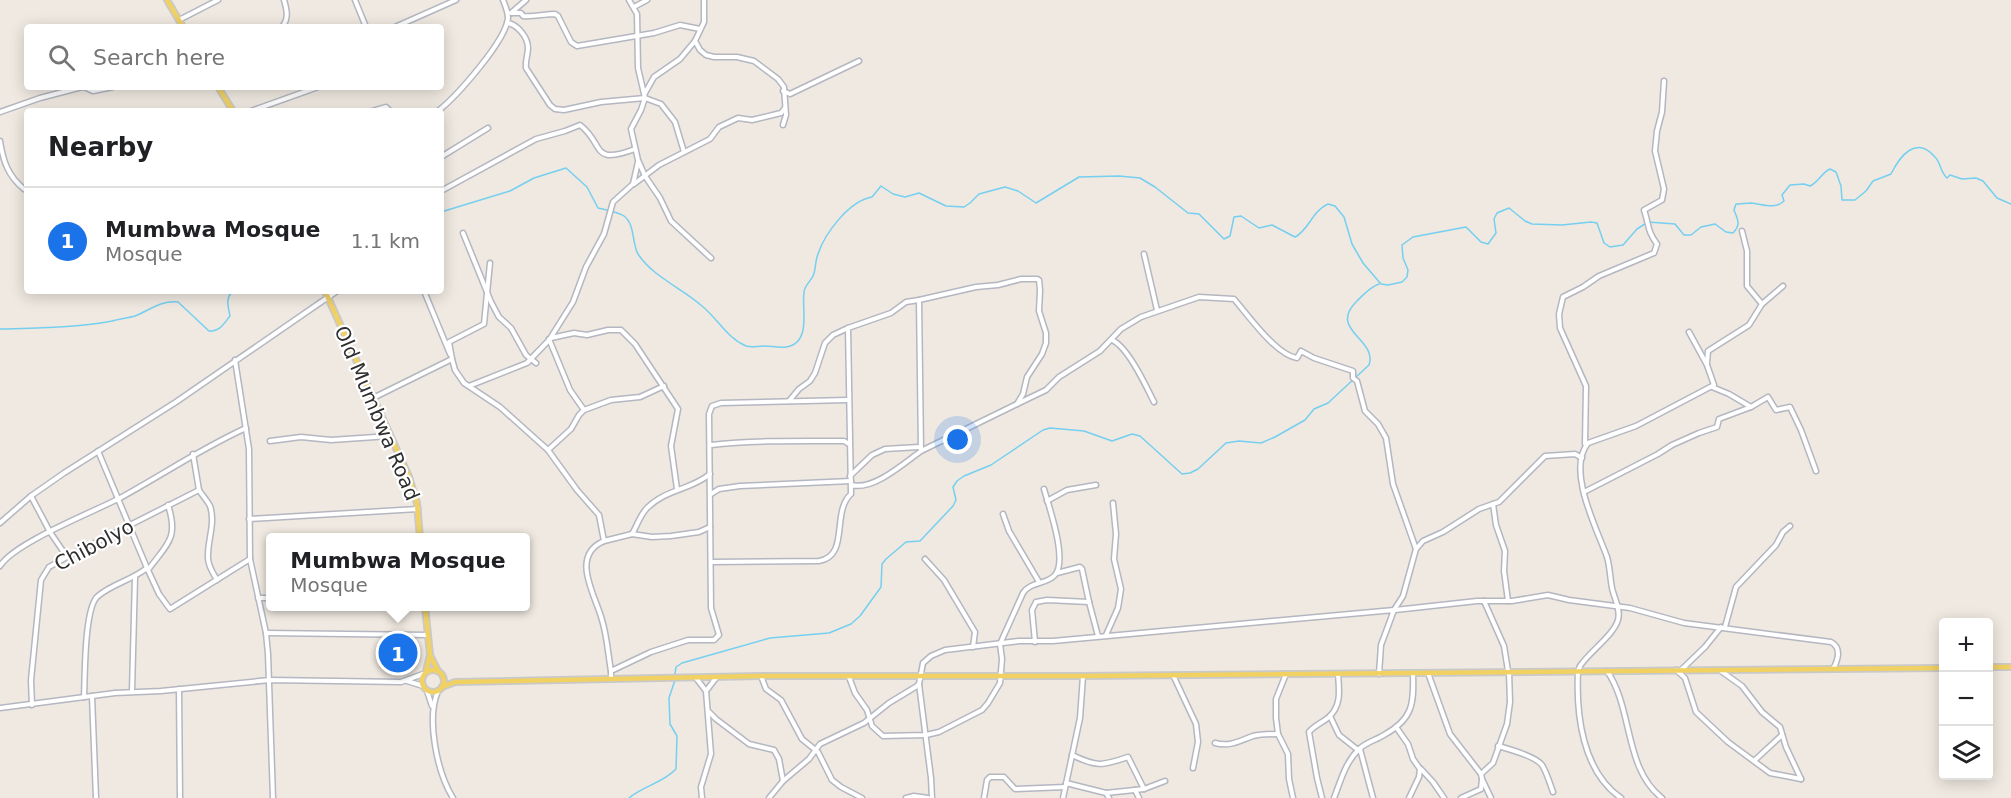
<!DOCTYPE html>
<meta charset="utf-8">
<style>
:root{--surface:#fff;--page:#f6f6f6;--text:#202124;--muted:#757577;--line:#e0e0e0;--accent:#1a73e8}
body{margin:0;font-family:"DejaVu Sans",sans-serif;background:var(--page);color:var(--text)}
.controls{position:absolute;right:18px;bottom:18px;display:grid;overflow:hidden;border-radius:6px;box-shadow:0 3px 15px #0003}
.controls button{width:54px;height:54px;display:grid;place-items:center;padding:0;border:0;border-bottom:2px solid var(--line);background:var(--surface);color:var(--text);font:30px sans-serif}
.you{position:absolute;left:958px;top:440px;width:21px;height:21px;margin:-15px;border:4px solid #fff;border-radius:50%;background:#1a73e8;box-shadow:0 0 0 9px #1a73e833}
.badge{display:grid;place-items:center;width:39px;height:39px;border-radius:50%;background:var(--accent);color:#fff;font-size:20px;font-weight:700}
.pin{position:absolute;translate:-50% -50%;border:3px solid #fff;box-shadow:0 2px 6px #0006}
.popup{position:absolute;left:266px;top:533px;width:264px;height:78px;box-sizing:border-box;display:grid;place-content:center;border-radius:6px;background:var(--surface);filter:drop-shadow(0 2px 4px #0005);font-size:20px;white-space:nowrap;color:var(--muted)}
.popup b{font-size:22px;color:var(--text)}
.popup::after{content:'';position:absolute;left:50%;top:100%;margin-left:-12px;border:12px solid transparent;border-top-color:var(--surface)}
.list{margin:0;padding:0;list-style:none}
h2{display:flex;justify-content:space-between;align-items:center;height:78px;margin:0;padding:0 24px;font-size:26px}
h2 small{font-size:20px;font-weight:400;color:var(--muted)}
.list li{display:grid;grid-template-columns:39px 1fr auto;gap:18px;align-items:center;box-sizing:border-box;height:108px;padding:0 24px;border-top:2px solid var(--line)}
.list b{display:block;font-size:22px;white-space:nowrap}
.list p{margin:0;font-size:20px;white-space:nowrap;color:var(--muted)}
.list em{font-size:20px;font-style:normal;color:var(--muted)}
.icon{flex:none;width:33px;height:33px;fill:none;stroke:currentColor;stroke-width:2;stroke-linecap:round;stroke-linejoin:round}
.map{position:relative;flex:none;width:2011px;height:798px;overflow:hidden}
.search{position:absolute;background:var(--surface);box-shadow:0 3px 15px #0003;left:24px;top:24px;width:420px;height:66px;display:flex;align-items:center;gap:15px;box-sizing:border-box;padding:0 21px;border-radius:6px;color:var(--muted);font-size:22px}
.panel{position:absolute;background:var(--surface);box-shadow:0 3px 15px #0003;left:24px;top:108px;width:420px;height:186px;border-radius:6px}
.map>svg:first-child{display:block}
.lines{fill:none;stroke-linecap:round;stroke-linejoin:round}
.stream{stroke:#75cff0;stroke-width:1.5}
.minor-casing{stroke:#b4b7c1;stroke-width:7}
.major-casing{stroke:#c9c9c9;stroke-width:8}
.minor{stroke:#fff;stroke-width:4}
.major{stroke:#f2d163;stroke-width:4.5}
.labels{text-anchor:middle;stroke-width:4.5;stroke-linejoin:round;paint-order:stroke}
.street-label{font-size:20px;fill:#2e2e2e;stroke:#fff}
</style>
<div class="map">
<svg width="2011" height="798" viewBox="0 0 2011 798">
<rect width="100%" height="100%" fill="#efe9e1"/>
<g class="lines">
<g class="stream">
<path d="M441,212L510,191L534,178L566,168L587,187L598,208C606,210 618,212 624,216C635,224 632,244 638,254C653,277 682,288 702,306C717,318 727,338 746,346C752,348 757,346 764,346C775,346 789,351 798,341C808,330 802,305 804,292C805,285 810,282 813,276C816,270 815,261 818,254C825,233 849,201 872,197L881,186L893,194L905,197L919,193L946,206L964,207L970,203L979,194L1005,187L1018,191L1036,203L1079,177L1119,176L1140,178L1155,187L1188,213L1199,214L1224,239L1230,236L1234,217L1241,216L1259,228L1272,225L1295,237C1309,230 1312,211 1328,204L1335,206L1344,217L1352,244L1363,263L1381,284L1388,285L1402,282L1407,277L1408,270L1403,258L1402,245L1413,237L1466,227L1481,242L1488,244L1496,233L1494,219L1497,213L1509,208L1525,221L1532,224L1562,225L1591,222L1597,223L1604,243L1610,247L1623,245L1637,229L1648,222L1675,224L1684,235H1691L1701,227L1715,224L1726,232L1733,233C1741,225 1738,220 1734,210L1736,204C1741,204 1746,203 1751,203C1763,204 1774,210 1784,201L1782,195L1790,185L1804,184L1810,186C1819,182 1821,173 1830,169L1836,172L1841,186L1842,200H1855L1866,191L1873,181L1891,174C1900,156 1916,135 1935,157C1941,163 1940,172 1947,178L1950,175L1962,179L1976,178L1983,181L1997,198L2011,204"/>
<path d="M0,329C38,328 75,328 112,321C119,319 128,318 135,316C150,310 161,300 178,302L209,331C220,331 223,325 230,316C228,307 225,296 234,291"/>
<path d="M675,674L676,667L682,663L770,638L829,633L851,624L860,616L881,587L882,564L886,559L906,542L920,541L953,506L956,500L953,487L957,481L964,476L991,465L1043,430L1050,428L1084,431L1112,441L1132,434L1140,436L1182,474L1190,473L1198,469L1226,443L1239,441L1261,443L1275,437L1305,420L1314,409L1328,403L1369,365C1378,339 1327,330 1357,301C1364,294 1370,287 1379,284"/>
<path d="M629,798C643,786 663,783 676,769L677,736L670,724L669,698L675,680"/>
</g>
<defs>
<g id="minor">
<polyline points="355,0 366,27"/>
<polyline points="629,0 637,14 638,68 645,98 641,110 631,129 638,160 645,176 660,198 671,221 711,258"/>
<polyline points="704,0 704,22 695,41 700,50 706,55 714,57 737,57 754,61 778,79 784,87 786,115 783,125"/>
<polyline points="634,7 647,0"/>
<path d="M511,13H521L523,16C533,17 544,14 555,14L558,16L571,42L577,46L654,33L680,25L700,29"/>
<polyline points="511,13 526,0"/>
<polyline points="179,20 218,0"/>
<path d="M507,23C517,24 528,37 528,48C528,55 525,61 526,68L550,105L555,109L564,110L601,102L645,98L661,104L675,122L684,152"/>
<path d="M282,27C289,19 287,10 284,0"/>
<polyline points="395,27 456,0"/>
<polyline points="84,87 93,91 113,87"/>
<polyline points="783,91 790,94 859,61"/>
<polyline points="645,93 654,77 680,59 695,41"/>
<polyline points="251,111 318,87"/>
<polyline points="372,111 386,107 390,111"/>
<path d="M438,111C456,97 506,41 508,18C508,12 505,5 503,0"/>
<polyline points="0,112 40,98 82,87"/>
<path d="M0,141C3,161 8,176 24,189"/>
<polyline points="441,157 488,128"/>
<polyline points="634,184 659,165 710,139 719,127 738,118 752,120 781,113 785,108"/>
<path d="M441,191L536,139L565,131L580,125C605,144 590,166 635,149"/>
<polyline points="463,233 491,302 499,317 511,328 526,355 536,363"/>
<polyline points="1144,254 1157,310"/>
<polyline points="424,291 450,354"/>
<polyline points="919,300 976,287 998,285 1021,279 1037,279 1039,280 1040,290 1039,311 1046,333 1046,343 1042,354 1027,377 1023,394 1017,404 921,451"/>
<polyline points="1762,304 1783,286"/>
<polyline points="551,337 573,302 586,267 604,234 613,202 633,184 638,162"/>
<polyline points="549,339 570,390 584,410"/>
<path d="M1112,340C1128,347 1146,386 1154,402"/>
<polyline points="452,359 449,342 484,324 490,263"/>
<polyline points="235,360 249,449 250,559 266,633 268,654 273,798"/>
<polyline points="1707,363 1708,351 1749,325 1762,304 1747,286 1747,251 1742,231"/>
<polyline points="469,386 527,363 551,338 574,333 587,335 608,330 621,330 635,344 678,409 671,446 677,489"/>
<polyline points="1712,387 1729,394 1751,407 1768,397 1776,410 1790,407 1801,430 1816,471"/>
<path d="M373,398L452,359L455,370L464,383L500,407L548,450L577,490L599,515L604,541C569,556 596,596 602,620C607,636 608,654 611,671"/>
<polyline points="789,401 799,389 810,381 815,373 825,343 833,335 848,328"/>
<path d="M1017,404L1046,390L1059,377L1100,351L1121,329L1141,317L1199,297L1234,299C1248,315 1276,355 1297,358L1301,351L1314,358L1353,371V378L1357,381L1365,411L1378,424L1386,438L1393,484L1416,549L1403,596L1394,610"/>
<polyline points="270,441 301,437 331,440 390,436"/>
<path d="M1585,444L1586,386L1560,328L1559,314L1563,297L1583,287L1599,276L1654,253L1657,244C1647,231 1649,224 1644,210L1662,200L1664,189L1655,151L1657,131L1662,112L1664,81"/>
<path d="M711,445C755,440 800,441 844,441L849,444"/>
<polyline points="548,450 571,429 579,415 584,410 611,400 640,397 664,386"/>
<polyline points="98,451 147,568 159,594 170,609 250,559"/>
<polyline points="850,476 872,455 885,449 919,447"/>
<path d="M199,490C202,495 207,500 210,506C216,523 207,541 208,558C208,566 213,573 217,580"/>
<polyline points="1584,492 1658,454 1672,445 1699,433 1717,427 1719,419 1751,407"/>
<polyline points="711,494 719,489 740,486 851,481"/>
<polyline points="31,496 50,532 67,557"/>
<polyline points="1047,501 1067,490 1096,485"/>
<polyline points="1493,504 1496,525 1505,551 1504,571 1508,601"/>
<polyline points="1003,514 1009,531 1039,582"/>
<polyline points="249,519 418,509"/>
<polyline points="0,523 31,496 64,473 176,402 337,291"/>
<path d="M632,534C637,526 640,515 647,508C666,489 691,490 710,474"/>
<polyline points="604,541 632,534 652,537 671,536 699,532 710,527"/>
<polyline points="1416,549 1423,541 1443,532 1479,509 1499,502 1545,456 1575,454 1582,458"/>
<polyline points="925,559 944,580 975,632 973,647"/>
<path d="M711,562L819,561C850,556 831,512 851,494L848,328L891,313L906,302L919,300L921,451C903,464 873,491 851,485"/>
<path d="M0,566C14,543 93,512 120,498C162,475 202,448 246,428"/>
<path d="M148,570C167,544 179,539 168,505"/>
<polyline points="1057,573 1080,567 1082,569 1089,602 1098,636"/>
<polyline points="258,598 270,598"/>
<polyline points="1484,601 1504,646 1508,671"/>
<path d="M1395,610L1477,601H1512L1548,595L1569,600L1630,608L1684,623L1831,642C1842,648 1838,660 1833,669"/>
<polyline points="1725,627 1736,587 1776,545 1783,532 1790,526"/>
<polyline points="266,633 428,635"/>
<polyline points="1106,635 1118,608 1121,589 1114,559 1116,534 1113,503"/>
<polyline points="1035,642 1032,610 1036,602 1047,600 1089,602"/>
<polyline points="1676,670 1685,678 1696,712 1728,742 1770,773 1801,779"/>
<polyline points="1681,670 1705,647 1721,627"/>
<path d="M1607,671C1633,708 1624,769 1662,798"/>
<polyline points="1721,671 1742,686 1762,712 1780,727 1786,747 1801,779"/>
<polyline points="1428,673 1450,734 1481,774 1482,779"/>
<polyline points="1286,674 1276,699 1276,718 1278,734 1288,754 1289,779 1293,798"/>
<polyline points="1173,675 1196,724 1198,742 1193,768"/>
<polyline points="761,676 766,689 781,700 802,739 818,752 832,780 841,787 862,798"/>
<path d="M849,677L855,693L867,710L872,726L883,736L926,735L939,732L982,710L988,703L1000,683L1002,659L1000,644L1023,593C1031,581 1046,585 1055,575C1068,560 1049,507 1044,489"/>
<polyline points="696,678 706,691 711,754 701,787 702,798"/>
<polyline points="611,679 611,671 651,652 688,640 714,640 719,635 711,608 709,414 712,406 721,403 848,400"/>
<polyline points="407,681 423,686"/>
<polyline points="919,684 931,778 932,798"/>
<polyline points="179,689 180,798"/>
<polyline points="132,691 135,577"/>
<polyline points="427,691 432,706"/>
<path d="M438,691C426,719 437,772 453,798"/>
<polyline points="706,691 716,678"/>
<polyline points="92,696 96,798"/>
<path d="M84,697C85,678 84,607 98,596C112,584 132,580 147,568"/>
<polyline points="32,705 31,680 41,580 49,567 67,557 199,490 193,454"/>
<polyline points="0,708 115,693 161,691 270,680 401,682 423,674"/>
<polyline points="708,711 716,719 749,744 774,750 779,759 783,781"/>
<polyline points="1330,716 1339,735 1358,750"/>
<polyline points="1396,727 1408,744 1413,759 1420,769 1419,777 1409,798"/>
<path d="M1215,743C1230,747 1239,741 1253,736C1261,734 1269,734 1278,734"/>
<path d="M1498,746C1509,749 1536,757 1542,765C1547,773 1550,784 1553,792"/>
<polyline points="1360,749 1373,798"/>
<path d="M1072,755C1097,767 1102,766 1128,757L1144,789"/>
<polyline points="1755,760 1782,735"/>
<polyline points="1421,769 1433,782 1444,798"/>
<polyline points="1481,774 1493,763 1507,724 1510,702 1509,672"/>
<polyline points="1066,783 1106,793 1109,798"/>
<polyline points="1135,790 1139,798"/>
<polyline points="1106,793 1144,789 1165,781"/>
<polyline points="769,798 783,781 809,759 820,744 864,723 889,703 917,686 919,684 923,663 931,656 945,650 1019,641 1053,641 1394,610 1381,645 1379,674"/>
<polyline points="906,798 914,796 928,798"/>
<polyline points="984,798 987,780 990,777 1004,777 1015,789 1065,787"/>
<polyline points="1063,798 1080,718 1083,676"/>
<path d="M1322,798L1317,778L1309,732C1315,725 1322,723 1329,717C1342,705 1339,689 1338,674"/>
<path d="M1334,798C1341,780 1345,763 1359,749C1367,742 1376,740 1384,735C1413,719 1414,704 1413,673"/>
<polyline points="1461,798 1481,789 1482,779 1491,798"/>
<path d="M1621,798C1582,771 1576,714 1578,671L1580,666C1590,651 1613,636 1618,620C1621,609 1614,598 1612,588C1610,578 1610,567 1607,557C1597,529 1566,470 1588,443L1636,426L1714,385L1707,365L1689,332"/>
</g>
<g id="major">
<polyline points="167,0 183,27"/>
<polyline points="218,87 233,111"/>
<polyline points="325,291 409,477 417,503 420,538"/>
<polyline points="425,606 430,655 426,671"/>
<polyline points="430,655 438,671"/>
<polyline points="1988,667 2011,667"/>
<circle cx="433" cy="681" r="11"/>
<polyline points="442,687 455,682 761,676 1083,676 1944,668"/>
</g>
</defs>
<use href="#minor" class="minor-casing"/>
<use href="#major" class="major-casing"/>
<use href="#minor" class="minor"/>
<use href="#major" class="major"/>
</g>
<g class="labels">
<g class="street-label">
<text transform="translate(377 413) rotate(67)" y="7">Old Mumbwa Road</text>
<text transform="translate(94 545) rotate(-28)" y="7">Chibolyo</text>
</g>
</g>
</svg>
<div class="controls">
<button>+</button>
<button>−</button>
<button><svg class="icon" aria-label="layers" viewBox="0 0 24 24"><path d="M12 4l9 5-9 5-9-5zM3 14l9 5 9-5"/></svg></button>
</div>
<div class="you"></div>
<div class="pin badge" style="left:398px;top:653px">1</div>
<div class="popup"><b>Mumbwa Mosque</b>Mosque</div>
<div class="search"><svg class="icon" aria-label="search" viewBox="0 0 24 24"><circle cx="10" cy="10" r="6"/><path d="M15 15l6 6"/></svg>Search here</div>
<section class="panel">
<h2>Nearby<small></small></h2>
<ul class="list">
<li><span class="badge">1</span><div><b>Mumbwa Mosque</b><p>Mosque</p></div><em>1.1 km</em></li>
</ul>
</section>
</div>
